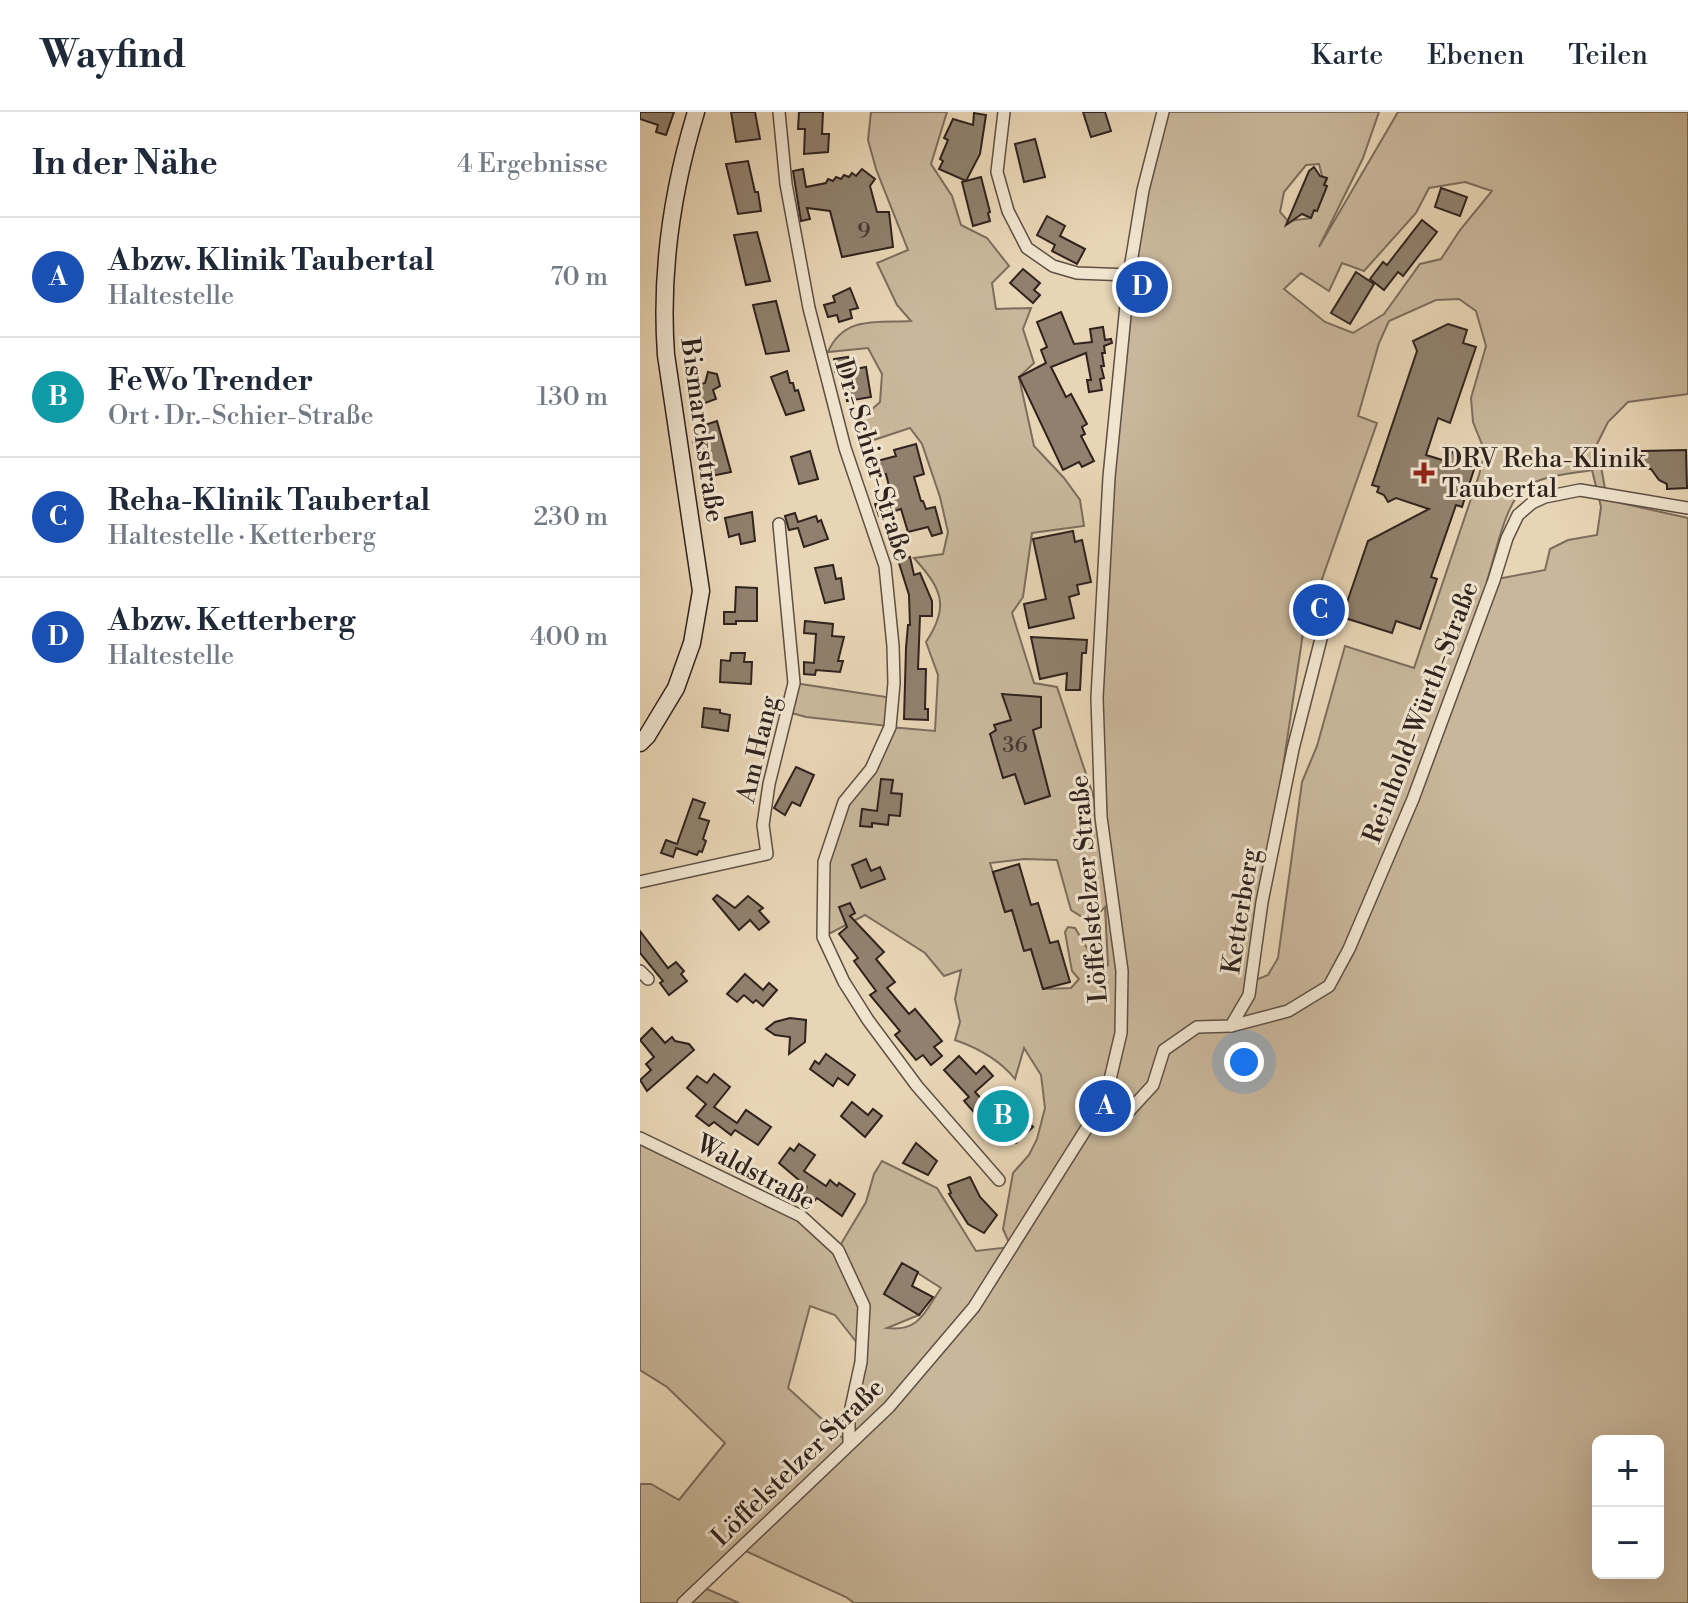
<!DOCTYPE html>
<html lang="de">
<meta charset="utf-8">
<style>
:root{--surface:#fff;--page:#f2f2f3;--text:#1f2937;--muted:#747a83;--line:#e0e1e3;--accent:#8f2418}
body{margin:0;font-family:"Libre Bodoni",serif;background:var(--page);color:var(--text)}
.controls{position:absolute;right:24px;bottom:24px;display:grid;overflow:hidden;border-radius:12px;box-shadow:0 8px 32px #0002}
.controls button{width:72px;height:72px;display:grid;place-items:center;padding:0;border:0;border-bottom:2px solid var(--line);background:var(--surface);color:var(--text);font:40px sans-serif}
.you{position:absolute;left:604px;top:950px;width:28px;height:28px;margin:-20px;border:6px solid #fff;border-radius:50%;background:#1a73e8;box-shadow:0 0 0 12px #1a73e833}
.badge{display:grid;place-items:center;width:52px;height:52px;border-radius:50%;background:var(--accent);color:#fff;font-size:26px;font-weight:700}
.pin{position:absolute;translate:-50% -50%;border:4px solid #fff;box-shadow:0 2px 8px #0006}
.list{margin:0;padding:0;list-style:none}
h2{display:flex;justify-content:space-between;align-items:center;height:104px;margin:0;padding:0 32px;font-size:34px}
h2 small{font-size:26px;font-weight:400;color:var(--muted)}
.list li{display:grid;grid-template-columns:52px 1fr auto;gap:24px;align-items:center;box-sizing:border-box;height:120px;padding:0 32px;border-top:2px solid var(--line)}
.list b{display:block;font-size:30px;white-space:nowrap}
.list p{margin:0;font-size:26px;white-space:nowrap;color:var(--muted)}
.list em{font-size:26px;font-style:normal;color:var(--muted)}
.map{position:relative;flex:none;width:1048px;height:1491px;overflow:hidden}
header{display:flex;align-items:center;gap:48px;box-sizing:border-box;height:112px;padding:0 40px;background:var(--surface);border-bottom:2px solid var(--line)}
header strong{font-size:38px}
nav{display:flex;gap:44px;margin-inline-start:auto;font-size:28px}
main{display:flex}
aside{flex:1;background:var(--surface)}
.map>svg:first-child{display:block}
.green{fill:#c9b79b;stroke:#7c6d5c;stroke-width:2;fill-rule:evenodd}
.building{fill:#90806d;stroke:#30231e;stroke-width:2}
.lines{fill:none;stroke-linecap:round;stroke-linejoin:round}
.street-casing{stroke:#5e5044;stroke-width:14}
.secondary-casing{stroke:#30231e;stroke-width:19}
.street{stroke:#f0e4cf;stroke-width:11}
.secondary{stroke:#f0e4cf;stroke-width:16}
.poi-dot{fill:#8f2418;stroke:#f0e4cf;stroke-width:3}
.labels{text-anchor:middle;stroke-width:6;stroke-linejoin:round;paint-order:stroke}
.number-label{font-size:22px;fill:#483a32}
.street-label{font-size:26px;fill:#30231e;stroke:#f0e4cf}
.poi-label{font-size:26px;fill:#30231e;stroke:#f0e4cf;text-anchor:start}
</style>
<header>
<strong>Wayfind</strong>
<nav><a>Karte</a><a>Ebenen</a><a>Teilen</a></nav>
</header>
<main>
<aside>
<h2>In der Nähe<small>4 Ergebnisse</small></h2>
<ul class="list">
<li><span class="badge" style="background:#1a4fb4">A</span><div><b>Abzw. Klinik Taubertal</b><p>Haltestelle</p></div><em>70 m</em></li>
<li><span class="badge" style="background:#0f9aa8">B</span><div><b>FeWo Trender</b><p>Ort · Dr.-Schier-Straße</p></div><em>130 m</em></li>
<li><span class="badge" style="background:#1a4fb4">C</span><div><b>Reha-Klinik Taubertal</b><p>Haltestelle · Ketterberg</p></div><em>230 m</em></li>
<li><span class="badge" style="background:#1a4fb4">D</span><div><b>Abzw. Ketterberg</b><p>Haltestelle</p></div><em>400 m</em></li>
</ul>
</aside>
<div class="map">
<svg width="1048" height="1491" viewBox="0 0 1048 1491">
<rect width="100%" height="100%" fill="#e8d5b5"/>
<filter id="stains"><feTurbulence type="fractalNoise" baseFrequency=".0025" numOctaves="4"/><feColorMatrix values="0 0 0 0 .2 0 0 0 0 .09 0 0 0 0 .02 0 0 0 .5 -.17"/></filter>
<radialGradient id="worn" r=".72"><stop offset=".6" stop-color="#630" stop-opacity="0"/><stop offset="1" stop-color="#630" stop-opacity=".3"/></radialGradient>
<path class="green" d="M231,0H307L291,52L312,84L321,113L347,126L369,154L352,171L356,197L391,196L383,217L394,251L379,265L394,334L424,366L440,388L444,414L392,421L383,485L372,501L394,571L417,575L459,701L457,586L489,163L523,0H739L723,46L679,135L758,0H1048V282L988,290L968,310L957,332L967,388L1048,406V1491H214L206,1485L99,1436L60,1474L99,1491H0V1372H11L39,1388L85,1331L27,1275L0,1258V1026L161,1104L198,1137L226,1090L234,1062L242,1049L297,1076L336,1139L371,1135L363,1117L373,1061L389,1043L397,1027L405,996L401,963L384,936L375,967C359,947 338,936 315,928L320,910L315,887L321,858L304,864L285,841L225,803L183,825L184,750L204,690L231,657L249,614L166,605L148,600L154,571L253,586L250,615L295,619L298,563L286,530C310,494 302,477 274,446L303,442L308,420L300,385L282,332L270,316L222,332L217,311L240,290L242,262L228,236L188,240C204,203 239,211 271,209L257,193L237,151L268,138L236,57L228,28ZM679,52L682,64L687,67L684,73L687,74L677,99L674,98L671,106L648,109L640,100L644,80L666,53ZM825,70L852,79L820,118L801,147L780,152L744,202L713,221L685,210L644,177L661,161L689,179L702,151L724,159L776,101L789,76ZM819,187L836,199L846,234L831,286L833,310L845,340L839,363L774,556L705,534L677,634L662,670L638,846L628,863L611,870L663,521L737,311L718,304L739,231L749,209L796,188ZM952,358L961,395L957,423L928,428L910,437L905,458L847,469C855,445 865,390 885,376C902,363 932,362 952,358ZM384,747L417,748L431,798L450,810L465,795L468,853L464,856L457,853L435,816L428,815L425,820L432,859L439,867L431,876L403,877L391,837L384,838L372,798L365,800L350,751ZM262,1151L301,1176C285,1200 279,1220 247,1216L279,1203L244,1182ZM170,1194L195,1203L221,1236L208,1331L148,1276ZM958,1329H1018V1461H958Z"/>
<g class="building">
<polygon points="0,0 34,0 26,23 16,20 18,13 0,7"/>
<polygon points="91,0 115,0 120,27 96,30"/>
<polygon points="159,0 183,0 182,22 189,22 188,40 164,42 165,17 158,17"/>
<polygon points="443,0 465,0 471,19 451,25"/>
<polygon points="334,1 346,3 340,42 326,69 299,57 303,49 300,47 308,28 304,26 313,7 333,13"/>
<polygon points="395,27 405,65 384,70 375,32"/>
<polygon points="108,49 115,80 118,80 121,99 98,102 86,52"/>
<polygon points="674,55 680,64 687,66 684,73 687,74 677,99 674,98 671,106 662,102 646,113 669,59"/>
<polygon points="163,57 166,75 186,71 188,67 193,69 196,65 201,67 204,63 209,65 212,61 216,64 222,57 235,67 230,74 237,100 249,100 253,135 202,145 190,99 167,96 170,107 161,109 153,59"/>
<polygon points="341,65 350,100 348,101 350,109 333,114 322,70"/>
<polygon points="801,76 827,85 820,104 795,95"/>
<polygon points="407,104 425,114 420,124 445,137 437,152 412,139 415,133 397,123"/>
<polygon points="782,108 797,120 763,164 758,160 744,178 730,167 743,150 747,153"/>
<polygon points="117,120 130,169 106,173 94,123"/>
<polygon points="383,157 400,171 394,178 400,183 393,191 370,171"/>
<polygon points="716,160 734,172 710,212 691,201"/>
<polygon points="210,176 218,196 210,198 212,206 199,210 197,203 188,205 184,193 195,190 193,184"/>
<polygon points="136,189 149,239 126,242 113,193"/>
<polygon points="421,200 434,232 452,230 450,217 463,215 465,228 471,227 472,231 464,234 465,241 462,241 464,254 461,254 464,266 460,267 462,278 449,280 447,268 451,268 446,241 411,255 426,285 431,282 447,312 442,315 445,322 441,324 454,349 442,355 439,350 423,358 379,265 406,251 401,238 407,235 397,210"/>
<polygon points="808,212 827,218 823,231 836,235 810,311 798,306 786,343 809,350 813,337 838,345 822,395 816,393 791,465 797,467 780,517 756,509 752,521 702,505 728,429 789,397 756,386 748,390 744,383 737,380 739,375 732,373 777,239 773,229"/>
<polygon points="208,245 210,258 226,255 231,285 207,289 203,259 209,258 195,260 194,247"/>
<polygon points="147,259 150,271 153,271 155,279 158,278 164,298 146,303 131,265"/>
<polygon points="68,260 77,262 80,274 73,278 76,287 57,294 52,275 65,271"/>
<polygon points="77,309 91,360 71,364 65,338 57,341 53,330 63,327 59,315"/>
<polygon points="276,332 284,362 274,365 281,389 283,389 286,397 295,395 302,421 292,424 288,415 268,420 261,397 239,404 235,392 252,386 246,362 230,366 226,352 256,344 254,338"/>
<polygon points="1046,338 1047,376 1027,377 1027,372 1019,368 1011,357 1002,357 1002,339"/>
<polygon points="170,339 178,367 159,372 151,345"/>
<polygon points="112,400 115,429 101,432 99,422 89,425 85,406"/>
<polygon points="155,401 158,410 176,404 178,410 181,408 188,427 164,435 158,416 149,418 145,404"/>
<polygon points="433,419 435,430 442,428 451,470 437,473 439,482 429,485 434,506 389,516 384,492 406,487 393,427"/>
<polygon points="270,445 274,463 280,461 292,489 292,504 280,504 278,557 286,557 285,597 288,597 288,608 264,607 266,536 268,513 270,513 269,483 258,448"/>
<polygon points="193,453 196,467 201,466 204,487 185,491 175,456"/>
<polygon points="96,475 117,476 117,509 96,509 96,512 84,512 84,500 95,500"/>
<polygon points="165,509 193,512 192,524 204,525 198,549 203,549 200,560 176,558 175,563 164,562 164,550 174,551 176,522 164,521"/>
<polygon points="391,525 447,528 446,541 442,541 440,578 426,578 427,561 400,567"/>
<polygon points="91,541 105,541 104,550 112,550 111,572 80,570 81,548 90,549"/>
<polygon points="362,582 401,585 401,615 393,618 410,684 385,692 375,662 363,666 350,622 356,618 354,613 371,608"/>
<polygon points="64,596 80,598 80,601 90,603 88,619 62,615"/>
<polygon points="156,655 174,663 160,694 152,690 145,703 134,696"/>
<polygon points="241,667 253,668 251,681 262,682 260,704 249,703 248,713 232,711 232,715 220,714 222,697 237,699"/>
<polygon points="53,687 65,691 59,706 69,709 63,727 66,729 62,740 59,739 57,743 36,736 33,745 21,741 26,728 37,732"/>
<polygon points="226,747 231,759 240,755 245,767 221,776 212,753"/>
<polygon points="379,752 391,793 398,791 410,831 418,829 430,870 403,877 391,837 384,839 372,798 365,800 353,760"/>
<polygon points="77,783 95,796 108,784 123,796 119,799 129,810 119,818 110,808 99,818 73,787"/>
<polygon points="210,791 215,801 210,804 244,840 236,847 255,870 247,876 269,902 275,897 302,929 294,935 302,944 291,953 283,943 276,948 255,923 260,919 230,883 236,879 214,849 218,846 199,822 207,815 199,795"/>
<polygon points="0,819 28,856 36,850 44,859 41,862 47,869 29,883 20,871 23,869 0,841"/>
<polygon points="105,862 123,878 129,871 137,878 123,894 116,888 113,891 104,883 97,890 87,882"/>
<polygon points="150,906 166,908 165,930 149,942 150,925 135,923 126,917 135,910"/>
<polygon points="12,916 25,931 32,925 35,929 49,932 54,938 7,979 0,968 11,958 6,952 14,945 0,928"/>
<polygon points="186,942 215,963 208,973 198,966 193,974 170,957 175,949 179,952"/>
<polygon points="319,944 336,962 344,954 353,964 335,980 350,996 365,983 393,1015 376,1031 370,1024 361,1031 324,989 329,985 304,958"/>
<polygon points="74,962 90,975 74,995 97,1011 106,998 131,1015 118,1033 95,1018 91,1023 74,1010 69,1014 56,1004 66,992 47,976 57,964 67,971"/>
<polygon points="212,990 228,1003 233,997 242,1004 225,1025 201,1004"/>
<polygon points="276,1031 297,1049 288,1063 263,1051"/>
<polygon points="159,1032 175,1043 164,1059 186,1074 190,1068 197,1074 199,1071 215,1082 202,1104 177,1086 173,1091 162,1083 167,1075 139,1051 150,1036 154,1039"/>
<polygon points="330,1065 340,1085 357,1103 344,1121 328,1112 309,1082 311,1081 308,1073"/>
<polygon points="262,1151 278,1160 272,1174 293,1185 279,1203 244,1182"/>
</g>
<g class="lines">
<defs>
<g id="street">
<polyline points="139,0 146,72 169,196 205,336 245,454 253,534 254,571 250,615 231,657 204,690 184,750 183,825 204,870 228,908 277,974 359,1068"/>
<polyline points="364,0 357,60 368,99 387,136 413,154 437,161 489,163"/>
<polyline points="0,770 127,742 123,713 129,672 154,571 139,412"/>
<polyline points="0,859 8,867"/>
<polyline points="591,914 648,899 689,874 709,837 773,687 854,468 867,426 878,403 892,391 905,385 940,378 1048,396"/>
<polyline points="453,1006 490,998 513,973 524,938 557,915 591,914 609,883 622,790 653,637 685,511"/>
<polyline points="0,1026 161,1104 198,1138 224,1194 221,1250 209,1305 209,1332"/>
<polyline points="43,1491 249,1295 334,1195 453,1006 468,976 481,921 482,859 461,705 457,586 469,365 489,163 503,78 523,0"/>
</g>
<path id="secondary" d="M0,631L7,624L36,576L52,531L61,479L26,243C20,160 32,79 56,0"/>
</defs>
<use href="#street" class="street-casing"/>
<use href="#secondary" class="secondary-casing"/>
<use href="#street" class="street"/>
<use href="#secondary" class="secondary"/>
</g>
<path class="poi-dot" d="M780 349h8v8h8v8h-8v8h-8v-8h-8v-8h8z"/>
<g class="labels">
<g class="number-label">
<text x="224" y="126">9</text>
<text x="375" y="640">36</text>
</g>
<g class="street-label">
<text transform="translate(63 318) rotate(82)" y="9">Bismarckstraße</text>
<text transform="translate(234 348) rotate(73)" y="9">Dr.-Schier-Straße</text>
<text transform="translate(780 600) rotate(-69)" y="9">Reinhold-Würth-Straße</text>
<text transform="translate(117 637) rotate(-77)" y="9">Am Hang</text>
<text transform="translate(448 777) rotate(-95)" y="9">Löffelstelzer Straße</text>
<text transform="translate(600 799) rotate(-81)" y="9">Ketterberg</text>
<text transform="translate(116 1060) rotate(28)" y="9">Waldstraße</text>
<text transform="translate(157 1350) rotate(-44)" y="9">Löffelstelzer Straße</text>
</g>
<g class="poi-label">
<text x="802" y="355">DRV Reha-Klinik<tspan x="802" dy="30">Taubertal</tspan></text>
</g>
</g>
<rect width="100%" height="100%" filter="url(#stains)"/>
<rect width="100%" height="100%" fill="url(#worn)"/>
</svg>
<div class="controls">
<button>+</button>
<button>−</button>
</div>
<div class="you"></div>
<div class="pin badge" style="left:465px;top:994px;background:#1a4fb4">A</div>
<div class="pin badge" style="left:363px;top:1004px;background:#0f9aa8">B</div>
<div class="pin badge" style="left:679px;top:498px;background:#1a4fb4">C</div>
<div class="pin badge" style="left:502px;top:175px;background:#1a4fb4">D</div>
</div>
</main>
